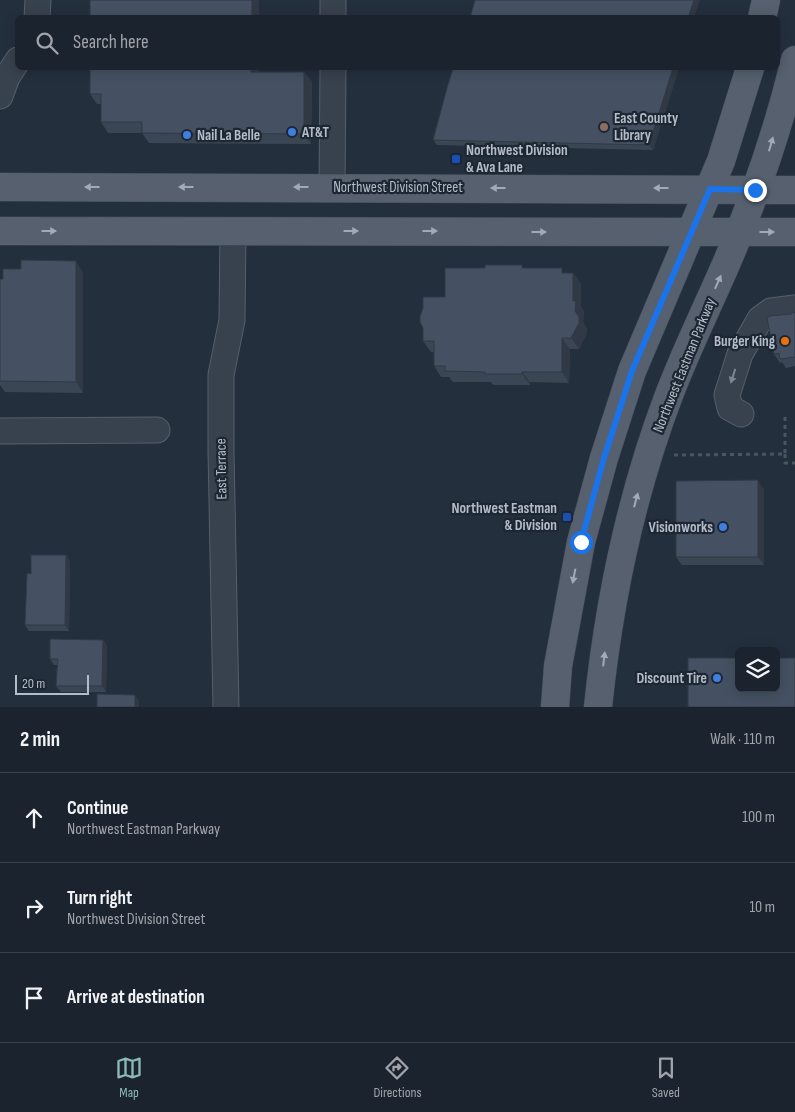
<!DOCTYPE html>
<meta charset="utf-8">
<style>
:root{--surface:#1b232e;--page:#282f3a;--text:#f1f3f6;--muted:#a0a4aa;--line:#39404a;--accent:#8bbbb9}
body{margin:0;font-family:"Sofia Sans Condensed",sans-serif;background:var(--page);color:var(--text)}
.controls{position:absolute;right:15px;bottom:15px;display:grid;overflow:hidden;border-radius:8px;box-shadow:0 2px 12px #0003}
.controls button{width:45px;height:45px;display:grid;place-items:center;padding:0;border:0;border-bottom:1px solid var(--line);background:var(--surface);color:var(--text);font:25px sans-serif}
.scale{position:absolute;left:15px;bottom:12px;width:74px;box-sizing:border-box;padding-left:5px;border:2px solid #b4bcc9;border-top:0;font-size:14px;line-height:18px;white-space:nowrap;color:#b4bcc9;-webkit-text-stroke:4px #1d2633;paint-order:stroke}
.stop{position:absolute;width:15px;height:15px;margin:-11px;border:4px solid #1a73e8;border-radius:50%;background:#fff}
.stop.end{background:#1a73e8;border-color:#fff;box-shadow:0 1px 5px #0008}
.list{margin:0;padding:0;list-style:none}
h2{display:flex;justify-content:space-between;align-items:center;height:65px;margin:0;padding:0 20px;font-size:21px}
h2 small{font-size:16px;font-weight:400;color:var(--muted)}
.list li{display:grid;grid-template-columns:32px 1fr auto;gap:15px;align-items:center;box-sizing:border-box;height:90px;padding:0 20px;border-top:1px solid var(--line)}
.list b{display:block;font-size:19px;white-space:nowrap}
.list p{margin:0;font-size:16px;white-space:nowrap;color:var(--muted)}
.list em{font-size:16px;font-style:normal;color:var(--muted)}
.icon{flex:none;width:28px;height:28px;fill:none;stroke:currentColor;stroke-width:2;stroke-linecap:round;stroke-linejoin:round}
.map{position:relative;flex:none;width:795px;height:707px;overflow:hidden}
.search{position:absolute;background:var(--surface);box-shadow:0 2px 12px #0003;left:15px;right:15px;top:15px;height:55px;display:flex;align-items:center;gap:12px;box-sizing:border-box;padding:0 18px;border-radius:8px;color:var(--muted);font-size:19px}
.sheet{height:335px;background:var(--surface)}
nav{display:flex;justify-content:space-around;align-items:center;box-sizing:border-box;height:70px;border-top:1px solid var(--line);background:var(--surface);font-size:14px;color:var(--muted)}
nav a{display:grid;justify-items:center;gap:2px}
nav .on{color:var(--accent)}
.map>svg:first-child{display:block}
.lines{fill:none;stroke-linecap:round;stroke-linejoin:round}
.minor-casing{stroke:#565f6c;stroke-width:27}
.major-casing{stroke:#414a57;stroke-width:29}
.path{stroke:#44595c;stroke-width:3;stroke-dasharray:4 4;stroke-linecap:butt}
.minor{stroke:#38414e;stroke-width:25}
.major{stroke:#56606e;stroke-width:28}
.wall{fill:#3b4654}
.shaded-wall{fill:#303945}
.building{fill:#455162;stroke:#303945}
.oneway{fill:#a1aab7}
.oneway2{fill:#7c8592}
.route{stroke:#1a73e8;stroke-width:6}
.education-dot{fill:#8d6e63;stroke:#1d2633;stroke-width:2}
.shop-dot{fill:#3f7fe0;stroke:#1d2633;stroke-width:2}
.transit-dot{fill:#1a4fb4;stroke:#1d2633;stroke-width:2}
.food-dot{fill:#e8710a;stroke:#1d2633;stroke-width:2}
.labels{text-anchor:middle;stroke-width:4.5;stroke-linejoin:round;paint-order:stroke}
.poi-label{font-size:15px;font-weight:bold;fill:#b4bcc9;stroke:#1d2633;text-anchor:start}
.street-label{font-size:15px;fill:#b4bcc9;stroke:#1d2633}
</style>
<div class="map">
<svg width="795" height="707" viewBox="0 0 795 707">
<rect width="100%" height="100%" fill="#242f3e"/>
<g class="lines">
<defs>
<g id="minor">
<polyline points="37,18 38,0"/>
<polyline points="333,18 333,0"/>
<polyline points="0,96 7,77 18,60"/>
<polyline points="332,187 333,68"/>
<polyline points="741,414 730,408 727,395 740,354 760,319 771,311 795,308"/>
<polyline points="0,431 157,430"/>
<polyline points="226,707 221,451 221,375 232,320 233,232"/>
</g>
<g id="major">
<polyline points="762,18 766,0"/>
<polyline points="0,187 795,190"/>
<polyline points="0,231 795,232"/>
<polyline points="555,707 558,666 581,542 604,458 632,371 721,161 750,68"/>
<path d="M598,707C609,601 631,495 669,395C685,353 705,312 723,271C753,203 778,131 795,60"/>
</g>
</defs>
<use href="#minor" class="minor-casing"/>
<use href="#major" class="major-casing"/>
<g class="path">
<polyline points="785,454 785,463 795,463"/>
<polyline points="674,455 785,454 785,414"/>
</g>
<use href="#minor" class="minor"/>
<use href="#major" class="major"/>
</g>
<g class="wall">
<polygon points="679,68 653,150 437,145 433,140"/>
<polygon points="259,72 304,72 312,82 311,144 149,143 142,133 108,133 101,122 101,104 97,104 90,94"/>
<polygon points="485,268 525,268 566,273 573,273 581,284 581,307 584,311 583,322 587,328 587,333 579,349 570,349 569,383 530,382 530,385 493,385 491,382 453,382 449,377 441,377 434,366 434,352 431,352 423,341 445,297"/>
<polygon points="83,272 83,393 5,392 0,385 0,279"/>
<polygon points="795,312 795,366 786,368 782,362 780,363 774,354"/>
<polygon points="764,489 764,565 682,565 676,557"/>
<polygon points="66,555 70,561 69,631 29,631 25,625 31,574"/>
<polygon points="103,640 107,646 106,692 61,692 56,686 57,665 54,665 50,659"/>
</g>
<g class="shaded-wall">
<rect x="252" y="0" width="7" height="18"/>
<polygon points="694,0 700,0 694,18 688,18"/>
<polygon points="251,68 259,68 259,82 251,72"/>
<polygon points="673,68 679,68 653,150 649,145"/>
<polygon points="304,72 312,82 311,144 304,134"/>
<polygon points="76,261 83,272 83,393 76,382"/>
<polygon points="573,273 581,284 581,307 584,311 583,322 587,328 587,333 579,349 571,338 575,311 573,301"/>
<polygon points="562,338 570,349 569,383 562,372"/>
<polygon points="522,372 530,382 530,385 522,374"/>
<polygon points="758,480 764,489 764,565 758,557"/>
<polygon points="66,555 70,561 69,631 65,625"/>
<polygon points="103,640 107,646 106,692 102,686"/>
<polygon points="135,695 139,701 139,707 135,707"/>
</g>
<g class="building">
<rect x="90" y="0" width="162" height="18"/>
<polygon points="475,0 694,0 688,18 470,18"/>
<polygon points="90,68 251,68 251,72 304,72 304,134 142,133 142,122 101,122 101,94 90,94"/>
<polygon points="453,68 673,68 649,145 433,140 447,88"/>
<polygon points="21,260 76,261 76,382 0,381 0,279 3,279 3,269 21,269"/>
<polygon points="485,265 522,265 522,268 562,268 562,273 573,273 573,301 576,301 575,311 579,317 579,323 571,338 562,338 562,372 522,372 522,374 485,374 485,372 445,371 445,366 434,366 434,341 423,341 423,328 420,322 420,316 423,308 423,297 445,297 445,268 485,268"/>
<polygon points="795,312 795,357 780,359 779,353 774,354 767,318 770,316 791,314"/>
<polygon points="758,480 758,557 676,557 676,481"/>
<polygon points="31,555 66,555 65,625 25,625 27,573 31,574"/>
<polygon points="50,639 103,640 102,686 56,686 58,659 50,659"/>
<polygon points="688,658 739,658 739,688 776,688 776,658 795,658 795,707 688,707"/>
<polygon points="97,694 135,695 135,707 97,707"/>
</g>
<defs><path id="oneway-solid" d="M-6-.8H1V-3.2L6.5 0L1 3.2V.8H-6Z" transform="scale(1.25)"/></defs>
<g class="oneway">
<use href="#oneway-solid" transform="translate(771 144) rotate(-74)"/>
<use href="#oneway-solid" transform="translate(92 187) rotate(180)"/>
<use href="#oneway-solid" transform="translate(186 187) rotate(180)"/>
<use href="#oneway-solid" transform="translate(301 187) rotate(180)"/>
<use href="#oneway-solid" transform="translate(498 188) rotate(-180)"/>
<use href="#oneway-solid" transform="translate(661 188) rotate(-180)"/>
<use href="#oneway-solid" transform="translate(49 231)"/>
<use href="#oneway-solid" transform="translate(351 231)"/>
<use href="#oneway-solid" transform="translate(430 231)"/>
<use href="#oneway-solid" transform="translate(539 232)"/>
<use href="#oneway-solid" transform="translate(767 232)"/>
<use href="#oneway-solid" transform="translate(718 282) rotate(-66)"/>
<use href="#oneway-solid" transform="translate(636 500) rotate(-75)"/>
<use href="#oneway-solid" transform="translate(574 576) rotate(101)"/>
<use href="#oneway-solid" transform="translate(604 659) rotate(-83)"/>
</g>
<use class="oneway2" href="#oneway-solid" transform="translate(733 376) rotate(108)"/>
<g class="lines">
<polyline class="route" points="581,542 604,458 632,371 710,189 755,190"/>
</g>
<circle class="education-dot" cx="604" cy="127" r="5"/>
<g class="shop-dot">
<circle cx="292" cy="132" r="5"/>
<circle cx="187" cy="135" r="5"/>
<circle cx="723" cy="527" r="5"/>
<circle cx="717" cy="678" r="5"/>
</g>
<g class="transit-dot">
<rect x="451" y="154" width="10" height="10" rx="2.5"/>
<rect x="562" y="512" width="10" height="10" rx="2.5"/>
</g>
<circle class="food-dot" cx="785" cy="341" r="5"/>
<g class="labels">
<g class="poi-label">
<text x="614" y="123">East County<tspan x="614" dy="17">Library</tspan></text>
<text x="302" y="137">AT&amp;T</text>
<text x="197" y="140">Nail La Belle</text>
<text x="466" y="155">Northwest Division<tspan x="466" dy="17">&amp; Ava Lane</tspan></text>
<text x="775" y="346" text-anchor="end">Burger King</text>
<text x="557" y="513" text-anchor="end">Northwest Eastman<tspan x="557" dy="17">&amp; Division</tspan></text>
<text x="713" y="532" text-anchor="end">Visionworks</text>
<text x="707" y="683" text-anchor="end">Discount Tire</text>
</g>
<g class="street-label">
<text x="398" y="192">Northwest Division Street</text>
<text transform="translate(684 365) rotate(-68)" y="5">Northwest Eastman Parkway</text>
<text transform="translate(221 469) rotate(-91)" y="5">East Terrace</text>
</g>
</g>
</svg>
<div class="controls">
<button><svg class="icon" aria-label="layers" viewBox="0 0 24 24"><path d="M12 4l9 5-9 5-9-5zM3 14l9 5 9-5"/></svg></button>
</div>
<div class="scale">20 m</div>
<div class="stop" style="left:581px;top:542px"></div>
<div class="stop end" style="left:755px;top:190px"></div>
<div class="search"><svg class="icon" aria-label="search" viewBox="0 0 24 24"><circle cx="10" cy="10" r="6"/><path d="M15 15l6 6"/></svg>Search here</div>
</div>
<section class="sheet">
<h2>2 min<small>Walk · 110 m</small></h2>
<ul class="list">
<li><svg class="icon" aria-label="ahead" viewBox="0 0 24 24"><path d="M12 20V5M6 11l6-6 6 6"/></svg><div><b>Continue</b><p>Northwest Eastman Parkway</p></div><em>100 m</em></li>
<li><svg class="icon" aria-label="right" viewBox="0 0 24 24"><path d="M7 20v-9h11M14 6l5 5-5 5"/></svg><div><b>Turn right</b><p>Northwest Division Street</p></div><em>10 m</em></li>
<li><svg class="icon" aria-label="arrive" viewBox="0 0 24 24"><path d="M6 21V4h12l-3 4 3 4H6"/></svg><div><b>Arrive at destination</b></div></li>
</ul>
</section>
<nav>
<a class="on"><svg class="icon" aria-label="map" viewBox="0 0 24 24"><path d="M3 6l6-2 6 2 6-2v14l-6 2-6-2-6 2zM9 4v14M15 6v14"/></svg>Map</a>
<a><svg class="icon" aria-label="directions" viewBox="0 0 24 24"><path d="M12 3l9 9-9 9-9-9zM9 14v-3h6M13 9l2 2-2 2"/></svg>Directions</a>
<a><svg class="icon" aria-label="saved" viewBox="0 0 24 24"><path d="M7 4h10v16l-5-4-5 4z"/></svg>Saved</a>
</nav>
